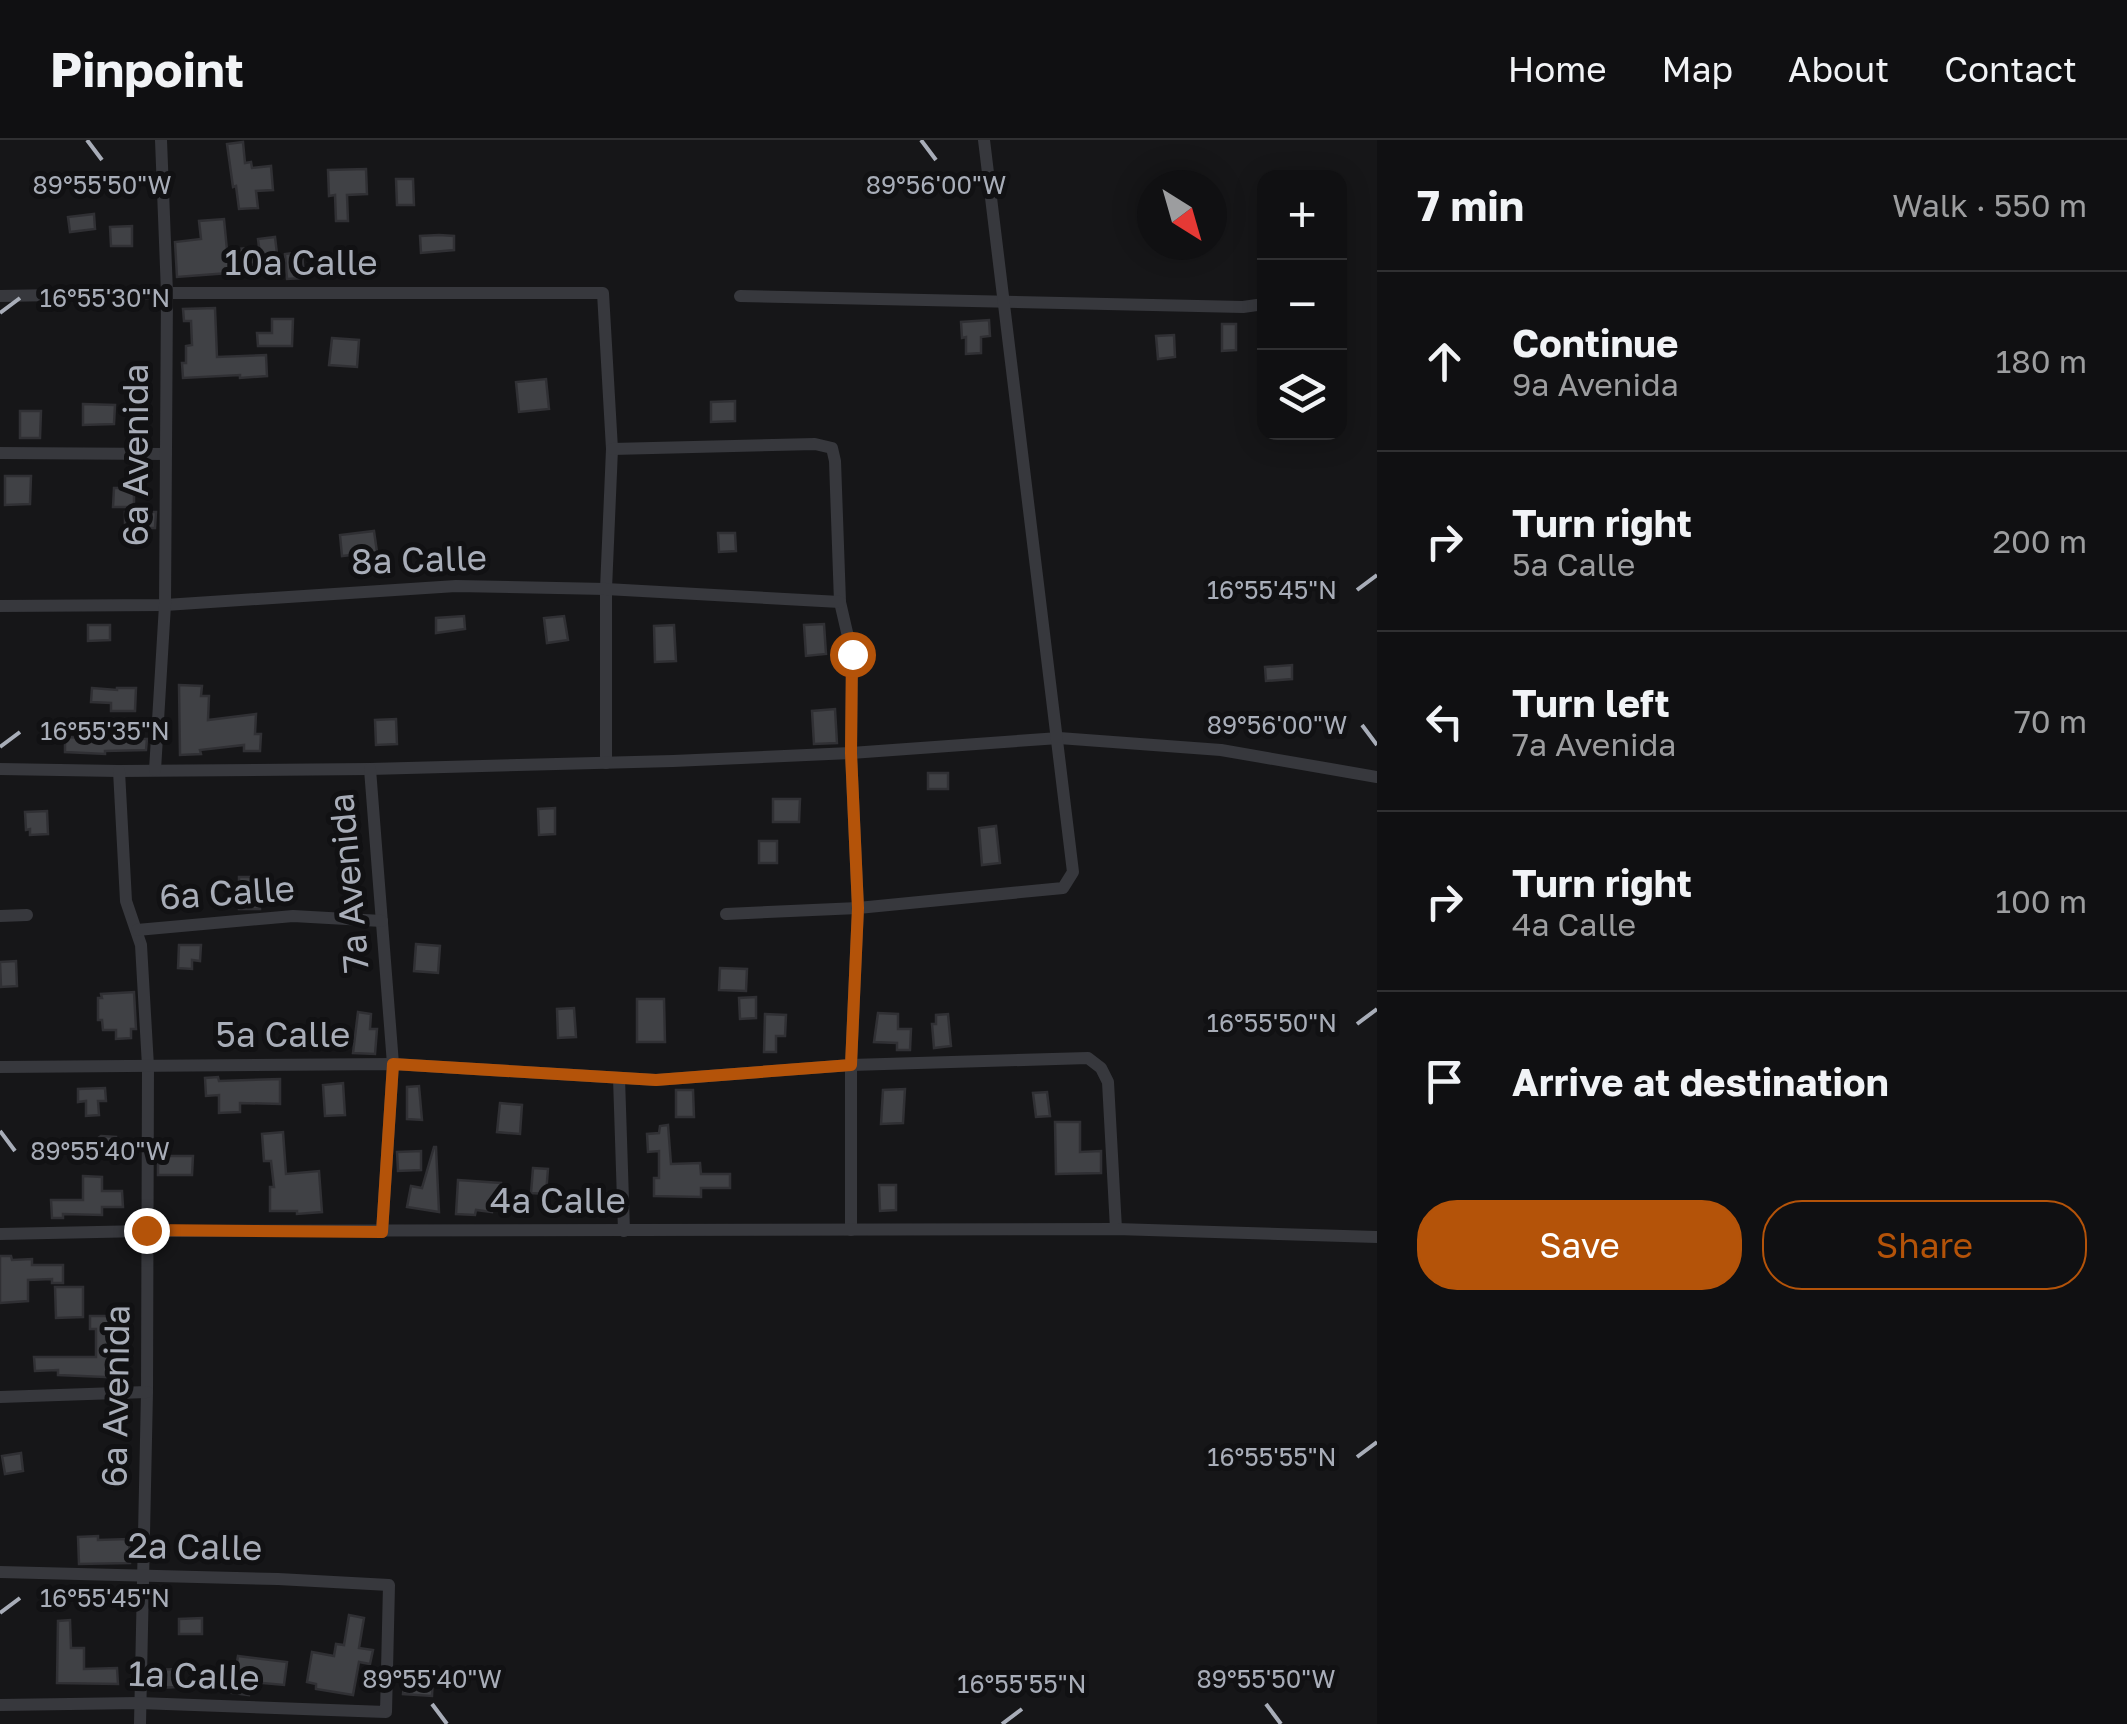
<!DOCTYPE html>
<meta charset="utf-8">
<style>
:root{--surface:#101012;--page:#1e1e20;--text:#f1f3f6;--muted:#9c9d9f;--line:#303032;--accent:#b45309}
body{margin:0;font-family:"Golos Text",sans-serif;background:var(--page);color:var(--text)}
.controls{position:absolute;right:30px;top:30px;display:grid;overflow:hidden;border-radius:20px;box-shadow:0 5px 25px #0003}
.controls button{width:90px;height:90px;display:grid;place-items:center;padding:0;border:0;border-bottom:2px solid var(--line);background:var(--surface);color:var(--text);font:50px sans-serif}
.compass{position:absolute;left:1137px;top:30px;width:90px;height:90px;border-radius:50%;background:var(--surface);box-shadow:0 5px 25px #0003;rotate:143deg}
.stop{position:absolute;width:30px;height:30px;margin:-22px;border:8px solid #b45309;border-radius:50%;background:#fff}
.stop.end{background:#b45309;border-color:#fff;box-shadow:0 2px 10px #0008}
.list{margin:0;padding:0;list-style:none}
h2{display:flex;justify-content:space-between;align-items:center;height:130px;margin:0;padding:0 40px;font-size:42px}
h2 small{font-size:32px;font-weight:400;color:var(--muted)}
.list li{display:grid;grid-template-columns:65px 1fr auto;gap:30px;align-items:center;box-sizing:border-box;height:180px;padding:0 40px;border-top:2px solid var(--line)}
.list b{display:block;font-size:38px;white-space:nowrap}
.list p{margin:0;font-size:32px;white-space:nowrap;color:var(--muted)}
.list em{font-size:32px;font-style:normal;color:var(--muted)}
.actions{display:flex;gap:20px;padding:30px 40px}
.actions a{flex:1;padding:22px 0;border:2px solid var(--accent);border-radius:40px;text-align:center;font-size:35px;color:var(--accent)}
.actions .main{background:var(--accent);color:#fff}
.icon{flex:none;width:55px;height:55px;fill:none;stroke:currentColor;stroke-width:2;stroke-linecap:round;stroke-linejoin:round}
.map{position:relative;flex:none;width:1377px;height:1584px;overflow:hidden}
header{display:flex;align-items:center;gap:60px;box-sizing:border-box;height:140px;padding:0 50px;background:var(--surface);border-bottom:2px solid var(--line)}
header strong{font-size:48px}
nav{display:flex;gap:55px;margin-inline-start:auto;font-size:35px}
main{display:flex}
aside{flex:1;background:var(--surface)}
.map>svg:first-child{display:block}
.building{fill:#404145;stroke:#303034;stroke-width:2.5}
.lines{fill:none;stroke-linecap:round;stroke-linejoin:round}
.minor{stroke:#37383d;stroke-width:12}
.route{stroke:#b45309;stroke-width:12}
.ticks{fill:none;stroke:#a8adb8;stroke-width:4}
.labels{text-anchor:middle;stroke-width:10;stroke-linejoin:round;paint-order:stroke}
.street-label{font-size:35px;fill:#a8adb8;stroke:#111113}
.ticks-label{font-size:25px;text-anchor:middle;fill:#a8adb8;stroke:#111113;stroke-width:10;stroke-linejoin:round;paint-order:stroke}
</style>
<header>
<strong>Pinpoint</strong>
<nav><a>Home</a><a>Map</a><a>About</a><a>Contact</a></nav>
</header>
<main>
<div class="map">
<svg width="1377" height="1584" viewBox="0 0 1377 1584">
<rect width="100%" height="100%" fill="#161618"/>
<g class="building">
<polygon points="243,2 245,23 251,22 252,28 271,26 273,50 256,51 258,68 239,69 236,46 233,47 227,4"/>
<polygon points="366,29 367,54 347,55 348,81 336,81 335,55 329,56 328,30"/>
<polygon points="396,39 413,39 414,65 397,65"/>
<polygon points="94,74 95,89 70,92 68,77"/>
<polygon points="224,79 227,110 259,107 258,99 275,97 278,122 241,126 242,132 177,137 175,102 201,99 199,81"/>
<polygon points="132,86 132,106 111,106 110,87"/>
<polygon points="439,95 454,96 454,110 421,113 420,96"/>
<polygon points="302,112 304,138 287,139 285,114"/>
<polygon points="215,168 217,217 266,215 267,236 240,238 240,235 183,238 182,223 186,223 186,206 192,205 191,181 184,181 183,169"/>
<polygon points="272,179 293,179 292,206 258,206 257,193 272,193"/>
<polygon points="989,180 990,196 981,197 981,213 966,214 966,197 962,198 961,182"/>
<polygon points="1222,184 1236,184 1236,210 1222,211"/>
<polygon points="1174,195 1175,217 1158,219 1156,196"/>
<polygon points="332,198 359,200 357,227 329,225"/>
<polygon points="546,239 549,269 519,272 516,242"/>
<polygon points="735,261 735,281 711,282 711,262"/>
<polygon points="83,264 115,265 114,284 83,285"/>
<polygon points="20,271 41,271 40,298 20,298"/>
<polygon points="5,336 31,336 30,364 5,365"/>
<polygon points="114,348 134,348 134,367 113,367"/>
<polygon points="125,372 156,372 155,388 125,388"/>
<polygon points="374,391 377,412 342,416 340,395"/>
<polygon points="718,393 735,393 736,411 719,412"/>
<polygon points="464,476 465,489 436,493 436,478"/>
<polygon points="564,476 568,500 547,503 544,478"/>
<polygon points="824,484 826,514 806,516 804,485"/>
<polygon points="88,485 110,485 110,500 88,501"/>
<polygon points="674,485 676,521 655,522 654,486"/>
<polygon points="1292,525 1292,539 1266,541 1265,527"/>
<polygon points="179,545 202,546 201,556 209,556 208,580 256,574 255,594 261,594 260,611 244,611 244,605 200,610 201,614 180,615"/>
<polygon points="92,548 117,550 117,548 136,548 135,571 111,571 111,563 91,562"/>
<polygon points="835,569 837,603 814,604 812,571"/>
<polygon points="396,579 397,604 376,605 375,580"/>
<polygon points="110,593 123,593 124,599 147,599 146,610 105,611 105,614 65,612 65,597 110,599"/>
<rect x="928" y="633" width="20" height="16"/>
<polygon points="773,659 800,659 799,682 773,682"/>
<polygon points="555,668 555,694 539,695 538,669"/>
<polygon points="47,671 48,694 30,695 30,689 26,690 25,672"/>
<polygon points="996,686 1000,723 982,725 979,688"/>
<rect x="759" y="701" width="18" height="22"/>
<polygon points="239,737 259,737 260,769 239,769"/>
<polygon points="416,804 440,806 438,833 414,831"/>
<polygon points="179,805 201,805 200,821 192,820 192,829 178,828"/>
<polygon points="16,821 17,846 1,847 0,822"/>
<polygon points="720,828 747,829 746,851 719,850"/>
<polygon points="134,852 136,889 131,889 131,898 116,899 116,890 103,890 102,880 98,880 98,858 102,858 101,854"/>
<polygon points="756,857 756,878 740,879 739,858"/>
<polygon points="637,859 664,859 665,902 637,902"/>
<polygon points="574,868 576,897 558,898 557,869"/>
<polygon points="358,872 371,874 370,889 377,889 375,914 353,913"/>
<polygon points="878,873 898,874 898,889 911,889 910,910 897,910 897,903 874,902"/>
<polygon points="765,874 786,875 785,896 776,896 776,912 764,912"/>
<polygon points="948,874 951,906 934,908 932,884 936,884 936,875"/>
<polygon points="218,937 219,941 280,939 280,964 240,963 240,972 219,973 219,955 206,956 205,938"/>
<polygon points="343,943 345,975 325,976 323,945"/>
<polygon points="419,946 422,980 407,979 407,947"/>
<polygon points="105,948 106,961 98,961 99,975 86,976 86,961 78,962 78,949"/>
<polygon points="905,949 903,983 881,984 883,950"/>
<polygon points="676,950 693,950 694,977 676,977"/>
<polygon points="1047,952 1050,976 1036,977 1033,953"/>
<polygon points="500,963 522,965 520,994 497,992"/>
<polygon points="1055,982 1080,982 1080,1012 1101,1011 1101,1033 1056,1034"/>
<polygon points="668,985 671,1024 700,1023 701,1034 730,1034 730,1048 701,1048 701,1057 654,1056 654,1038 659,1038 659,1011 648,1012 647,994 659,993 660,986"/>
<polygon points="283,992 286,1034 319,1031 322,1072 297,1074 297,1071 270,1071 270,1047 274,1047 271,1021 264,1021 262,994"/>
<polygon points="101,996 116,997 115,1015 94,1014 88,1005"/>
<polygon points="434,1007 436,1007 439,1072 407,1067 411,1046 422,1048"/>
<polygon points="421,1011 421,1030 398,1031 397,1012"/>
<polygon points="158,1016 193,1016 192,1035 158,1035"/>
<polygon points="533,1028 548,1029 546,1054 531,1053"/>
<polygon points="83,1036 102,1037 102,1051 122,1051 123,1067 102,1067 102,1075 63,1074 63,1078 52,1078 51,1060 83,1060"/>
<polygon points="458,1040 501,1043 500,1063 493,1062 492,1072 476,1070 475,1075 456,1074"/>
<polygon points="879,1045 896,1045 896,1070 880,1071"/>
<polygon points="0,1116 11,1116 12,1120 32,1119 32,1125 63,1125 63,1143 52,1143 52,1139 28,1140 28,1161 0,1163"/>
<polygon points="55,1147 83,1147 83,1177 56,1178"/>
<polygon points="90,1176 112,1176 110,1214 127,1214 128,1238 58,1235 58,1230 35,1231 34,1217 96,1217 96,1189 90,1189"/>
<polygon points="21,1313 23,1331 5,1334 2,1316"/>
<polygon points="98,1396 98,1400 129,1399 130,1423 79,1424 78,1397"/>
<polygon points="349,1475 364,1478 359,1508 373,1510 370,1524 359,1522 353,1555 316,1549 316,1544 307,1542 312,1512 334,1516 336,1504 344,1505"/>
<polygon points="202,1478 202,1494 179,1494 179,1479"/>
<polygon points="70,1480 71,1508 84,1508 84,1529 117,1528 118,1544 57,1543 58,1481"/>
<polygon points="238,1516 287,1522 284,1545 251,1542 249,1555 232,1553"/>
<polygon points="177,1529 177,1547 156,1548 155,1530"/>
<polygon points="405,1535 433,1537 432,1556 403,1554"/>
</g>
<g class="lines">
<g class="minor">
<polyline points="0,156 167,153 603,153 612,309 606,449 606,623"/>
<polyline points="740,156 1243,167 1264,164"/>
<polyline points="612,309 815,304 832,308 835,321 840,462 852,514 851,613 858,768 851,925 851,1090"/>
<polyline points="0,313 166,314"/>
<polyline points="0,466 165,465 456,446 606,449 840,462"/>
<polyline points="0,629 119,631 370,629 673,621 851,613 1059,598 1221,610 1377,637"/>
<polyline points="370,629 393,924 382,1092"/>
<polyline points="155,630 165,465 167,153 161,0"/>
<polyline points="119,631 126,761 141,805 148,926 147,1252 140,1584"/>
<polyline points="726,774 858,768 1063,748 1073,732 984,0"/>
<polyline points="0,776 27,775"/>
<polyline points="137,790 293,776 382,781"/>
<polyline points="0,927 393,924 656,940 851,925 1088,918 1101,928 1108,942 1116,1089"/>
<polyline points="619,938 624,1091"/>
<polyline points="0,1094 146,1091 1116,1089 1377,1097"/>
<polyline points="0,1257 147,1252"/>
<polyline points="0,1432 278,1439 389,1445 386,1572 139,1563 0,1565"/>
</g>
</g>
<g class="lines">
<polyline class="route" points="146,1090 382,1092 393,924 656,940 851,925 858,768 851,613 852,514"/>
</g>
<path class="ticks" d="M87,0L102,20M921,0L936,20M0,173L20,158M1357,450L1377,435M1362,585L1377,605M0,607L20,592M1357,884L1377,869M0,991L15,1011M1357,1317L1377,1302M0,1473L20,1458M432,1564L447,1584M1266,1564L1281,1584M1002,1584L1022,1569"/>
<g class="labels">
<g class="street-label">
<text x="301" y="135">10a Calle</text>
<text transform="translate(136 315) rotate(-90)" y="12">6a Avenida</text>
<text transform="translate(419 420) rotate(-2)" y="12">8a Calle</text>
<text transform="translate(349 743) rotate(-95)" y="12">7a Avenida</text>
<text transform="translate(227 753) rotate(-4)" y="12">6a Calle</text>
<text x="283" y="907">5a Calle</text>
<text x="558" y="1073">4a Calle</text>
<text transform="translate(116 1256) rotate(-89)" y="12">6a Avenida</text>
<text transform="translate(195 1407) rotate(1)" y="12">2a Calle</text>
<text transform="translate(194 1536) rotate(2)" y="12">1a Calle</text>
</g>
</g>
<g class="ticks-label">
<text x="102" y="54">89°55'50"W</text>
<text x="936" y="54">89°56'00"W</text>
<text x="105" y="167">16°55'30"N</text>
<text x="1272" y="459">16°55'45"N</text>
<text x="1277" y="594">89°56'00"W</text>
<text x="105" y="600">16°55'35"N</text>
<text x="1272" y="892">16°55'50"N</text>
<text x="100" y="1020">89°55'40"W</text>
<text x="1272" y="1326">16°55'55"N</text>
<text x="105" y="1467">16°55'45"N</text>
<text x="432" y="1548">89°55'40"W</text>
<text x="1266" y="1548">89°55'50"W</text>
<text x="1022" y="1553">16°55'55"N</text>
</g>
</svg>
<div class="controls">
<button>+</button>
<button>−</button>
<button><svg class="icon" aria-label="layers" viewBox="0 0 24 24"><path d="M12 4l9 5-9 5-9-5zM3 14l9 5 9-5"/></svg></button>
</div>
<svg class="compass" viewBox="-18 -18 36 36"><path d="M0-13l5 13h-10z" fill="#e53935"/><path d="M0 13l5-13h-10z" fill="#9c9d9f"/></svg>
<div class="stop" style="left:852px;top:514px"></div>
<div class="stop end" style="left:146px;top:1090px"></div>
</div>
<aside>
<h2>7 min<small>Walk · 550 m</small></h2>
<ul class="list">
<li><svg class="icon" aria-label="ahead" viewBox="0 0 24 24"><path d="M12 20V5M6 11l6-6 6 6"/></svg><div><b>Continue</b><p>9a Avenida</p></div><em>180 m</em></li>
<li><svg class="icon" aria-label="right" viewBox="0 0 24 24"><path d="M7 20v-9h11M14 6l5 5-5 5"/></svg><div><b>Turn right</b><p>5a Calle</p></div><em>200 m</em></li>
<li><svg class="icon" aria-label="left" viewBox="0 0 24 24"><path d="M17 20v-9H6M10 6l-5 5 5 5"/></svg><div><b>Turn left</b><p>7a Avenida</p></div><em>70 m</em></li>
<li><svg class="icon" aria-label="right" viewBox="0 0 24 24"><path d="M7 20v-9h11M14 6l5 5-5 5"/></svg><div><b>Turn right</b><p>4a Calle</p></div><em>100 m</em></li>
<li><svg class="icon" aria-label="arrive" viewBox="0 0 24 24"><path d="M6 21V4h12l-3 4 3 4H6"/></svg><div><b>Arrive at destination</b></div></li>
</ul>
<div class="actions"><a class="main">Save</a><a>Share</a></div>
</aside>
</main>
